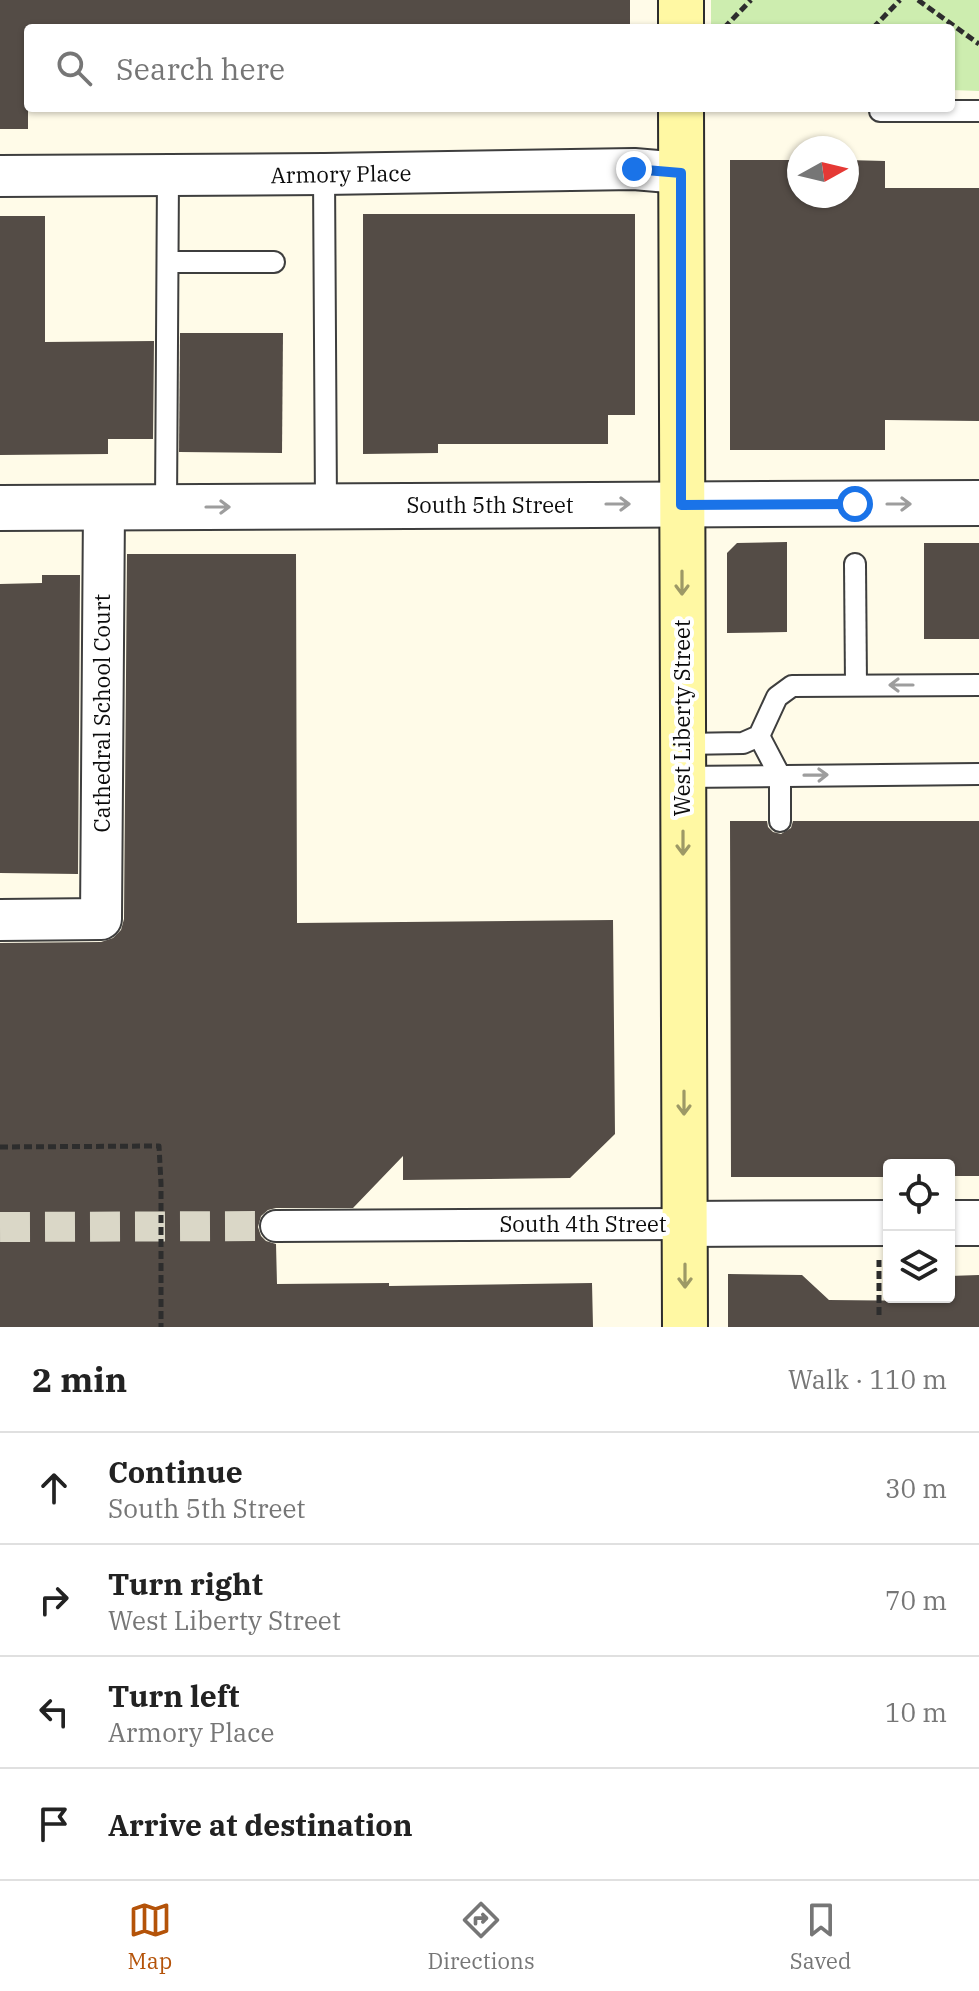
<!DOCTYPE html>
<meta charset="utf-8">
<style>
:root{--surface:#fff;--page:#f2f2f2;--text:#222;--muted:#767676;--line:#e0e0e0;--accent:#b45309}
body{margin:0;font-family:"IBM Plex Serif",serif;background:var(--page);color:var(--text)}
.controls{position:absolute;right:24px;bottom:24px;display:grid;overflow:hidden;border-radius:8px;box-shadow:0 2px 6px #0004}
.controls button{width:72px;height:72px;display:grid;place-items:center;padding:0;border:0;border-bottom:2px solid var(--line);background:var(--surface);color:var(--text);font:40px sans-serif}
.compass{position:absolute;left:787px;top:136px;width:72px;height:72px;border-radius:50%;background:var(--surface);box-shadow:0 2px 6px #0004;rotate:82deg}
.stop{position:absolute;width:24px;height:24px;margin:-18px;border:6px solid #1a73e8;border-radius:50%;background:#fff}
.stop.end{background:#1a73e8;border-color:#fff;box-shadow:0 2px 8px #0008}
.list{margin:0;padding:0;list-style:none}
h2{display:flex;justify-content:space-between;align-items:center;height:104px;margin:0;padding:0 32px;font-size:34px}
h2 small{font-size:26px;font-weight:400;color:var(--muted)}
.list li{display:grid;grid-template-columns:52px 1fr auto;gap:24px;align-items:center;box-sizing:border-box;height:112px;padding:0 32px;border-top:2px solid var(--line)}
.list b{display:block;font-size:30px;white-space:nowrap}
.list p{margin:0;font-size:26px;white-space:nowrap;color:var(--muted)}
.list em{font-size:26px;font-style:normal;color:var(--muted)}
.icon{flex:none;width:44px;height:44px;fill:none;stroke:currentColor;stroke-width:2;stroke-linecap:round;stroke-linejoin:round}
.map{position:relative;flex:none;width:979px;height:1327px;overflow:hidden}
.search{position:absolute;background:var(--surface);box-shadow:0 2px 6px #0004;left:24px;right:24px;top:24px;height:88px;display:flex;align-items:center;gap:20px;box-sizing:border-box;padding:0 28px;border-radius:8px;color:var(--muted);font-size:30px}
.sheet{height:552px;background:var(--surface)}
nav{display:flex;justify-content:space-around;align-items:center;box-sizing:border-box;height:112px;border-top:2px solid var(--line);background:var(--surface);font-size:22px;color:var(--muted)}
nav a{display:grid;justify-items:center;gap:4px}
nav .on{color:var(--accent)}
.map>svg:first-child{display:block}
.green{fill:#cdedaf}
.building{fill:#544c46}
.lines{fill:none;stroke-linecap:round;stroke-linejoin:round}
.pedestrian-tunnel{stroke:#dad7c7;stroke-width:30;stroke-dasharray:30 15;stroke-linecap:butt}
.service-casing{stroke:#3e3e3e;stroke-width:24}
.pedestrian-casing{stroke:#3e3e3e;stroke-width:34}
.minor-casing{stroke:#3e3e3e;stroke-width:44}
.tertiary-casing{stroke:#3e3e3e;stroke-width:48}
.secondary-casing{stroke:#2d2d2d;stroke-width:48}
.path{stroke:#2d2d2d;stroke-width:5;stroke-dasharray:8 4;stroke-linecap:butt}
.service{stroke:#fff;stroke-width:20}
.pedestrian{stroke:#fff;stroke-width:30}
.minor{stroke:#fff;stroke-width:40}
.tertiary{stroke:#fff;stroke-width:44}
.secondary{stroke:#fff8a3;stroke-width:44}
.path-bridge{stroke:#2d2d2d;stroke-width:5;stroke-dasharray:8 4;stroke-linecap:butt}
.oneway{stroke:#9d9d9d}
.oneway2{stroke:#9d9966}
.route{stroke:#1a73e8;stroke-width:10}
.labels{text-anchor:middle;stroke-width:8;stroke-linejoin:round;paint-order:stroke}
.street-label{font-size:22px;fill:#0b0b0b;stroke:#fff}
</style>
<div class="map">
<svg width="979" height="1327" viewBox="0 0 979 1327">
<rect width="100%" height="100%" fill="#fffbe8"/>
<polygon class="green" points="711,0 979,0 979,91 951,90 951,28 711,28"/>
<g class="building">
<polygon points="0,0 630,0 630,28 28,28 28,129 0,129"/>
<polygon points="730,160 799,160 799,196 847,196 847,160 885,161 885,188 979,188 979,421 885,420 885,450 730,450"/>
<polygon points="363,214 635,214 635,415 608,415 608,444 438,444 438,453 363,454"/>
<polygon points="0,216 45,216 45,342 154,341 153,439 108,439 108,454 0,455"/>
<polygon points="180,333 283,333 282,453 179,452"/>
<polygon points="787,542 787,632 727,633 727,553 737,543"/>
<rect x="924" y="543" width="55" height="96"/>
<polygon points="127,554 296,554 297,923 613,920 615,1134 570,1178 403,1180 403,1156 353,1208 276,1208 268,1210 261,1216 258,1227 261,1236 266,1241 276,1244 277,1284 389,1283 389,1286 592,1283 593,1327 0,1327 0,943 101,942 113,938 121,930 124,919"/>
<polygon points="42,575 80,575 78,874 0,873 0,584 42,583"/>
<polygon points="730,821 767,821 768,827 773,832 781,834 791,828 793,821 979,821 979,1176 949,1176 949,1165 889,1165 889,1177 731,1177"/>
<polygon points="728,1274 802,1275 829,1300 930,1301 933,1297 949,1297 949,1276 979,1275 979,1327 728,1327"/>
</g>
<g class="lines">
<polyline class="pedestrian-tunnel" points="0,1227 276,1226"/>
<defs>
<g id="service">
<polyline points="880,111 979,111"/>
<polyline points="324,174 326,506"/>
<polyline points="168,262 274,262"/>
<polyline points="166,507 168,175"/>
<polyline points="855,564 856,685"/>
<polyline points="759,736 780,776 780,821"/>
<polyline points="683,744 743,743 759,736 777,697 792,686 979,685"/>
<polyline points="682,777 979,774"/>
</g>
<polyline id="pedestrian" points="276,1226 684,1224"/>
<g id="minor">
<polyline points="0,176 324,174 634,169 681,173"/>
<polyline points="0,920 101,919 104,507"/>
</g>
<g id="tertiary">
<polyline points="0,508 979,503"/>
<polyline points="949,1223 979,1223"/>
<polyline points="684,1224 889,1223"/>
</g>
<g id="secondary">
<polyline points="681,28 681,0"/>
<polyline points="681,108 685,1327"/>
</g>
</defs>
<use href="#service" class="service-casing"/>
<use href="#pedestrian" class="pedestrian-casing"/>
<use href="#minor" class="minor-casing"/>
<use href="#tertiary" class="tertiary-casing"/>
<use href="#secondary" class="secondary-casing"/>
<g class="path">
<polyline points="918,0 979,44"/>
<polyline points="724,28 751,0"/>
<polyline points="873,28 900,0"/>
<polyline points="879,1315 879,1260"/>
</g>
<use href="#service" class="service"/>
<use href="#pedestrian" class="pedestrian"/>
<use href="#minor" class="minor"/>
<use href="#tertiary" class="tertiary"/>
<use href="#secondary" class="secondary"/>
<polyline class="path-bridge" points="0,1147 159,1146 161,1184 161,1327"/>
</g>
<defs><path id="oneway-shaft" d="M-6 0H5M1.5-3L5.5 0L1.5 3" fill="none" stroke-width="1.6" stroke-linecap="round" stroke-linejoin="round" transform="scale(2)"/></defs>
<g class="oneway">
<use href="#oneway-shaft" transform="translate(618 504)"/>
<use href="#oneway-shaft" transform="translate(899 504)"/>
<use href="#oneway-shaft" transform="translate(218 507)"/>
<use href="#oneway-shaft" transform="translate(901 685) rotate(180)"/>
<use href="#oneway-shaft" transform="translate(816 775) rotate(-1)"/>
</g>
<g class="oneway2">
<use href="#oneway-shaft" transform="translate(682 583) rotate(90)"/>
<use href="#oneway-shaft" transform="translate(683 843) rotate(90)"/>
<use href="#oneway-shaft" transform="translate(684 1103) rotate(90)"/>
<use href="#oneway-shaft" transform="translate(685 1276) rotate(90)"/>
</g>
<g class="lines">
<polyline class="route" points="634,169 681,173 681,505 855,504"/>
</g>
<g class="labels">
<g class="street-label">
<text transform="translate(341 174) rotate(-1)" y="8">Armory Place</text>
<text x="490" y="513">South 5th Street</text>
<text transform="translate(102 713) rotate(-90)" y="8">Cathedral School Court</text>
<text transform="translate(682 718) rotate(-90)" y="8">West Liberty Street</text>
<text x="583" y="1232">South 4th Street</text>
</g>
</g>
</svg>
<div class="controls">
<button><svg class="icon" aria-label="locate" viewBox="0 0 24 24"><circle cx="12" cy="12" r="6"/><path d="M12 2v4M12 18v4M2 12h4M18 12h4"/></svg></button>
<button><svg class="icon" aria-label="layers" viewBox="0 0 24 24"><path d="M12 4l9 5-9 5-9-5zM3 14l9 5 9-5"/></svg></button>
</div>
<svg class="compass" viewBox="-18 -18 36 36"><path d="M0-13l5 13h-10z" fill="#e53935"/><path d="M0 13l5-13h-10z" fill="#767676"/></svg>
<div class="stop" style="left:855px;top:504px"></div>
<div class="stop end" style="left:634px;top:169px"></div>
<div class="search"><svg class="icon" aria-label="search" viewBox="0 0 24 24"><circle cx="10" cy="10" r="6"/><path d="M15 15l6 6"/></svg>Search here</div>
</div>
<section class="sheet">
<h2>2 min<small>Walk · 110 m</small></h2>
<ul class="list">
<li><svg class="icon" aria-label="ahead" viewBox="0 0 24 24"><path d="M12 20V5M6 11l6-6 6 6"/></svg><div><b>Continue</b><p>South 5th Street</p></div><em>30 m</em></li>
<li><svg class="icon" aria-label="right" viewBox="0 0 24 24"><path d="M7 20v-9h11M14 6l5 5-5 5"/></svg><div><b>Turn right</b><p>West Liberty Street</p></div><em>70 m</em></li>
<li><svg class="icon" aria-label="left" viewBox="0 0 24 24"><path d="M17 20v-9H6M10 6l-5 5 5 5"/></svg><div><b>Turn left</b><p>Armory Place</p></div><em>10 m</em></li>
<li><svg class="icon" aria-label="arrive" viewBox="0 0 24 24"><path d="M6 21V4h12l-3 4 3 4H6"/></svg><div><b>Arrive at destination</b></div></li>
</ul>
</section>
<nav>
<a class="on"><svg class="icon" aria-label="map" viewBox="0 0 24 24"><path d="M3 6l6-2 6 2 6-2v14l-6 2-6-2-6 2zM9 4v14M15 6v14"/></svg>Map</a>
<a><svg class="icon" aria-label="directions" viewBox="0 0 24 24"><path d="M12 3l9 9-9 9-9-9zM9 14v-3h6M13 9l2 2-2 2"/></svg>Directions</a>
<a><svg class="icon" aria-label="saved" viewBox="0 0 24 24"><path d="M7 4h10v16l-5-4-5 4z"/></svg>Saved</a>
</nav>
